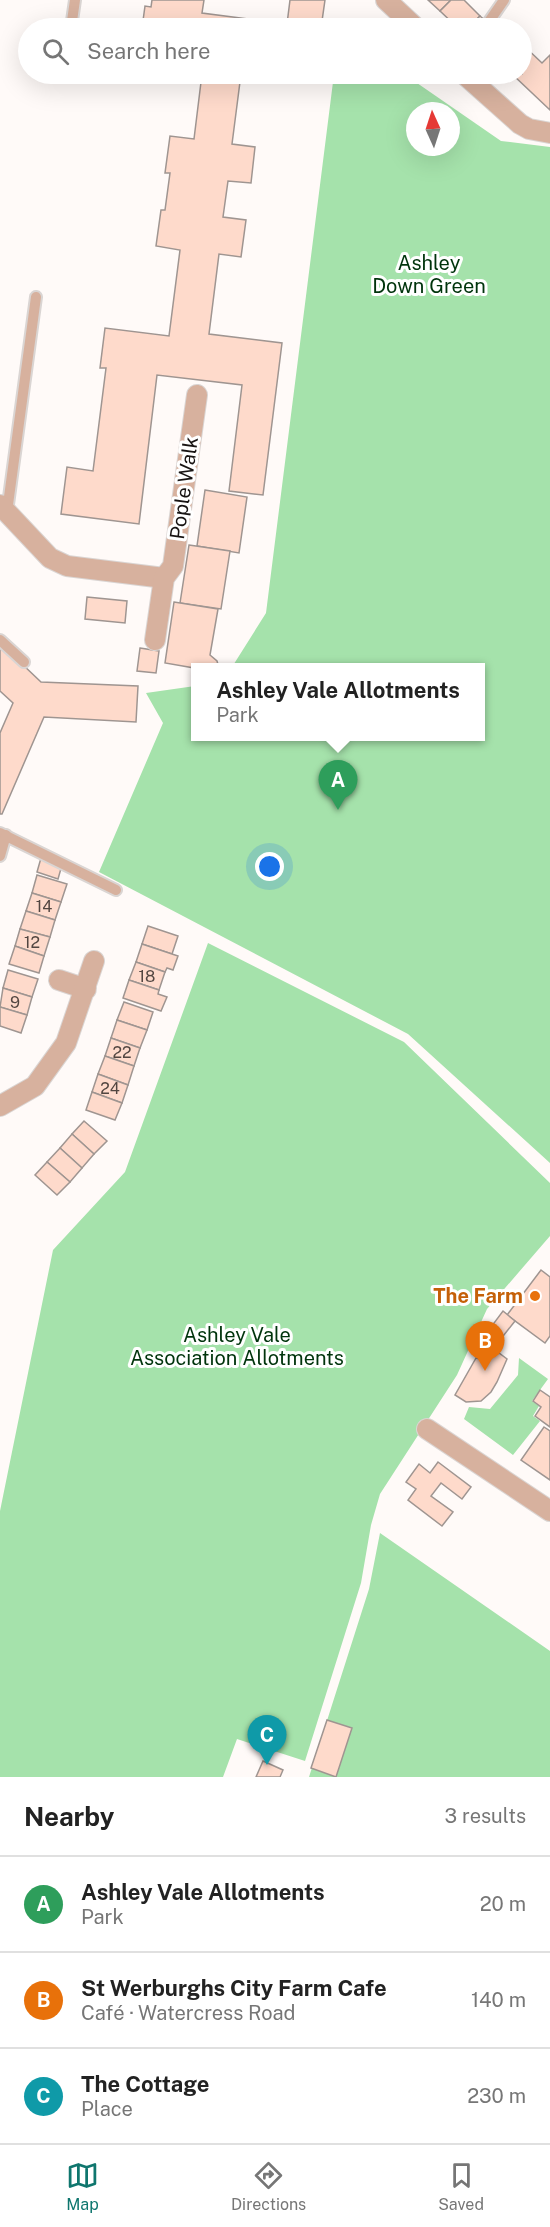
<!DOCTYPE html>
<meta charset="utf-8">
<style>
:root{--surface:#fff;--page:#f2f2f2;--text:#222;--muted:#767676;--line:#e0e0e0;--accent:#0f766e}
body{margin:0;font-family:"Public Sans",sans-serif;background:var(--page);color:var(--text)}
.compass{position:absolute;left:406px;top:102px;width:54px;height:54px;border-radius:50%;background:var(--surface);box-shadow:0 6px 24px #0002;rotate:357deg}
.you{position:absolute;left:270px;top:867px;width:21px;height:21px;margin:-15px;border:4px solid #fff;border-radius:50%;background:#1a73e8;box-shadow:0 0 0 9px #1a73e833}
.badge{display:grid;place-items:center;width:39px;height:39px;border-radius:50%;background:var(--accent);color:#fff;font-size:20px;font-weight:700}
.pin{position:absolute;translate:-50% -50px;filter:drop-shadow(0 2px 3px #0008)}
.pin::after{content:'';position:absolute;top:32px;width:21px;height:18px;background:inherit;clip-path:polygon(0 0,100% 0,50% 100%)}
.popup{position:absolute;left:191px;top:663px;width:294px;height:78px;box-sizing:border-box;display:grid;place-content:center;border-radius:0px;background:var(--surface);filter:drop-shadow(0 2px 4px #0005);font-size:20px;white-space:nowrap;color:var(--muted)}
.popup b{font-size:22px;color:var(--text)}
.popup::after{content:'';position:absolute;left:50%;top:100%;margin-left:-12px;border:12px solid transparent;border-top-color:var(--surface)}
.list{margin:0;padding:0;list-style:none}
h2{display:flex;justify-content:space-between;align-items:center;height:78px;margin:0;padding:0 24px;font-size:26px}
h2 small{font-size:20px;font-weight:400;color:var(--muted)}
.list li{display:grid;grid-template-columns:39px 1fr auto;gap:18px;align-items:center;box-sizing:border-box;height:96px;padding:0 24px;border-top:2px solid var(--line)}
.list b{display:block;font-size:22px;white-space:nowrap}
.list p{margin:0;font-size:20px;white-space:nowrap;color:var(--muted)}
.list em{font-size:20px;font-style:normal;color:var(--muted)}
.icon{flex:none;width:33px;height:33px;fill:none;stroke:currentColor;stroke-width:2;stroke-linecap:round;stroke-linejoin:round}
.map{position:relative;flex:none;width:550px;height:1777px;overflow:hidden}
.search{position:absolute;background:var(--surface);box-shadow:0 6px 24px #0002;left:18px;right:18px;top:18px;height:66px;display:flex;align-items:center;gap:15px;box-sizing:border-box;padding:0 21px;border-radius:33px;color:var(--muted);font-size:22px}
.sheet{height:366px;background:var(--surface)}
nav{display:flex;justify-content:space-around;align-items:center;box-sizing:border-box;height:84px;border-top:2px solid var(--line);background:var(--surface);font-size:16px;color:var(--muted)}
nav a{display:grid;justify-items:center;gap:3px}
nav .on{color:var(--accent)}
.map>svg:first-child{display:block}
.green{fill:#a5e2ab;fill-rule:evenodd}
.building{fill:#fedacb;stroke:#9f9591;stroke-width:1.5}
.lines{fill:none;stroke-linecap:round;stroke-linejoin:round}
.service-casing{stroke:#dad5d3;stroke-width:14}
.minor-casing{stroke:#dad5d3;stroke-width:22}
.service{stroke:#d7b19e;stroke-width:10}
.minor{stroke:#d7b19e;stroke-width:20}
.food-dot{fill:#e8710a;stroke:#fff;stroke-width:2}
.labels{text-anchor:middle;stroke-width:6;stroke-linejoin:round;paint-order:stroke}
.number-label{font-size:16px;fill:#524641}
.park-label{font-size:20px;fill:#00340c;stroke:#fff}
.street-label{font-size:20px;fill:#181413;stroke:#fff}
.food-label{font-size:20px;font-weight:bold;fill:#c56008;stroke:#fff;text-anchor:end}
</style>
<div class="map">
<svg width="550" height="1777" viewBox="0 0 550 1777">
<rect width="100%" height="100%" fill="#fffaf8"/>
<g class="green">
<path d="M334,74H404L501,141L550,147V1163L408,1034L99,872L163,723L146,693L195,686L196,736H481V668L232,667L266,613ZM415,111H451V147H415Z"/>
<polygon points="208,943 404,1042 550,1183 550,1236 487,1309 457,1375 380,1494 371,1525 361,1583 305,1761 237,1739 223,1777 0,1777 0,1511 53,1250 125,1172"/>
<polygon points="519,1358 548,1379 532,1401 539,1406 533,1416 540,1421 513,1455 464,1419 469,1407 490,1409 518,1375"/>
<polygon points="380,1533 550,1651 550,1777 309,1777 369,1589"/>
</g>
<g class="building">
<polygon points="152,0 204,0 202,13 287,24 290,0 325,0 321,28 142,28 145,6 151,7"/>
<polygon points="428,0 451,0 440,11"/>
<polygon points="451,0 464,0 480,16 468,28 458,28 440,11"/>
<polygon points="480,16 494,28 468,28"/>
<polygon points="522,44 542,63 550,55 550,110 512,74 522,74"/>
<polygon points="202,74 241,74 232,144 255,147 251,183 228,181 223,217 246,220 241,257 219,254 209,334 282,343 263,495 229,491 242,385 157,375 139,524 61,514 67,467 93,471 106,368 100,368 105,328 169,336 180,250 156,246 161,210 165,210 170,173 165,173 170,136 194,139"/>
<polygon points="205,490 247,497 239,553 197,546"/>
<polygon points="189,545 230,551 221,609 180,603"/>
<polygon points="87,597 127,601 125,623 85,619"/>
<polygon points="174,602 218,609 210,655 217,661 219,668 196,668 196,673 194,668 165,663"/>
<polygon points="0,643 41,682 138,686 136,722 44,717 2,814 0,814 0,733 13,703 0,691"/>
<polygon points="140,648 159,651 156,673 137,671"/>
<polygon points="41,858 62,865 58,879 37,872"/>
<polygon points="37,875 67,884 61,902 32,893"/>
<polygon points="32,893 61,902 55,920 26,911"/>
<polygon points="26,911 55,920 50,937 20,929"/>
<polygon points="148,926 178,936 172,954 142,944"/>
<polygon points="20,929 50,937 44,956 15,946"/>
<polygon points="142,944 178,956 173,970 167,968 165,972 136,962"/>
<polygon points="15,946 44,956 39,973 9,964"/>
<polygon points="136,962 165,972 159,990 129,980"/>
<polygon points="8,970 38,979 32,997 3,988"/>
<polygon points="129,980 159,990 158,994 167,997 161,1011 123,998"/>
<polygon points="3,988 32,997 27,1015 0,1007"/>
<polygon points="124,1002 153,1012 147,1030 117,1020"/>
<polygon points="0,1007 27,1015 21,1033 0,1026"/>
<polygon points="117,1020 147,1030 140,1048 111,1038"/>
<polygon points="111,1038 140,1048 134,1066 105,1056"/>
<polygon points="105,1056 134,1066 128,1085 98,1074"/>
<polygon points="98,1074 128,1085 122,1103 92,1092"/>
<polygon points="92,1092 122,1103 115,1120 86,1110"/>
<polygon points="84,1121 107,1141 94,1154 72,1134"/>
<polygon points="72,1134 94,1154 82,1168 60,1148"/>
<polygon points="60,1148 82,1168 70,1182 47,1162"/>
<polygon points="47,1162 70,1182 57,1195 35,1175"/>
<polygon points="541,1270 550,1277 550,1336 545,1343 507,1315"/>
<polygon points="503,1311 515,1321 500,1340 488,1331"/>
<polygon points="490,1352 499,1353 507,1359 497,1382 491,1392 481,1401 466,1402 455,1395 476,1358 485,1360"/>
<polygon points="540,1390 550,1397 550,1427 535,1416 541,1407 533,1401"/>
<polygon points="544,1427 550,1431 550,1480 521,1460"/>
<polygon points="438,1462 471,1487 462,1499 441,1483 431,1496 453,1512 442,1526 408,1500 416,1489 406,1482 419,1464 430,1473"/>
<polygon points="327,1720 352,1728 336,1777 311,1768"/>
<polygon points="263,1761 283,1770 280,1777 256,1777"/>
</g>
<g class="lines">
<defs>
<g id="service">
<polyline points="488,23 504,0"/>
<polyline points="71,28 75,0"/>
<polyline points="7,512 36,297"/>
<polyline points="0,640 24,662"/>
<polyline points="0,833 116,890"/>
<polyline points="0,856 6,835"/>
</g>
<g id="minor">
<polyline points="386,0 416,28"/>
<polyline points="464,74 520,124 529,129 550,133"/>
<polyline points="0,505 50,558 67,566 164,578"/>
<polyline points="155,640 164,578 173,566 197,395"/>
<polyline points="59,980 86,989"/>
<polyline points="0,1106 35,1086 66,1043 94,961"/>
<polyline points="427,1429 550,1511"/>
</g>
</defs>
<use href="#service" class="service-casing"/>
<use href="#minor" class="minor-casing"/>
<use href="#service" class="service"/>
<use href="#minor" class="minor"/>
</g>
<circle class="food-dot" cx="535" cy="1296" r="6"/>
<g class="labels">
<g class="number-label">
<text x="44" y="912">14</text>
<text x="32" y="948">12</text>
<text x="147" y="982">18</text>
<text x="15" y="1008">9</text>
<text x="122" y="1058">22</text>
<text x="110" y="1094">24</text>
</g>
<g class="park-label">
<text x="429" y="270">Ashley<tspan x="429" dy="23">Down Green</tspan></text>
<text x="237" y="1342">Ashley Vale<tspan x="237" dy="23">Association Allotments</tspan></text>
</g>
<g class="street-label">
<text transform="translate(184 488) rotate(-82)" y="7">Pople Walk</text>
</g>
<g class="food-label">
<text x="523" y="1303">The Farm</text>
</g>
</g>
</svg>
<svg class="compass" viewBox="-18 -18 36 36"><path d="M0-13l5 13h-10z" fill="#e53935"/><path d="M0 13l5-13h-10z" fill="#767676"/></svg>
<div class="you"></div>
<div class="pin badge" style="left:338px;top:810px;background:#2e9e5b">A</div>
<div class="popup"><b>Ashley Vale Allotments</b>Park</div>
<div class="pin badge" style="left:485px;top:1371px;background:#e8710a">B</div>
<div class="pin badge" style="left:267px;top:1765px;background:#0f9aa8">C</div>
<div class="search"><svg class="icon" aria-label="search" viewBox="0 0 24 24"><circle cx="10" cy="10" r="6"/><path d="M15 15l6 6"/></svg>Search here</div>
</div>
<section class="sheet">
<h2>Nearby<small>3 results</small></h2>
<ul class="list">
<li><span class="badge" style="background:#2e9e5b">A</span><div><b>Ashley Vale Allotments</b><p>Park</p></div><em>20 m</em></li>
<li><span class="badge" style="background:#e8710a">B</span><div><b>St Werburghs City Farm Cafe</b><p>Café · Watercress Road</p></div><em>140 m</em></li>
<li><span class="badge" style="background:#0f9aa8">C</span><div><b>The Cottage</b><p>Place</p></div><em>230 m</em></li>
</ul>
</section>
<nav>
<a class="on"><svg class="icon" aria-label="map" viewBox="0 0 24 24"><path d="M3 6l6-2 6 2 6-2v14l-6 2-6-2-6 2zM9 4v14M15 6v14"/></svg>Map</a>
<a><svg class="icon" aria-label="directions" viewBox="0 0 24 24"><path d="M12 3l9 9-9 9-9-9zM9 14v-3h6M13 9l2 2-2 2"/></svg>Directions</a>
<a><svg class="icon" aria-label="saved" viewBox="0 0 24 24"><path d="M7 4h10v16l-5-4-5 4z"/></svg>Saved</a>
</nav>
